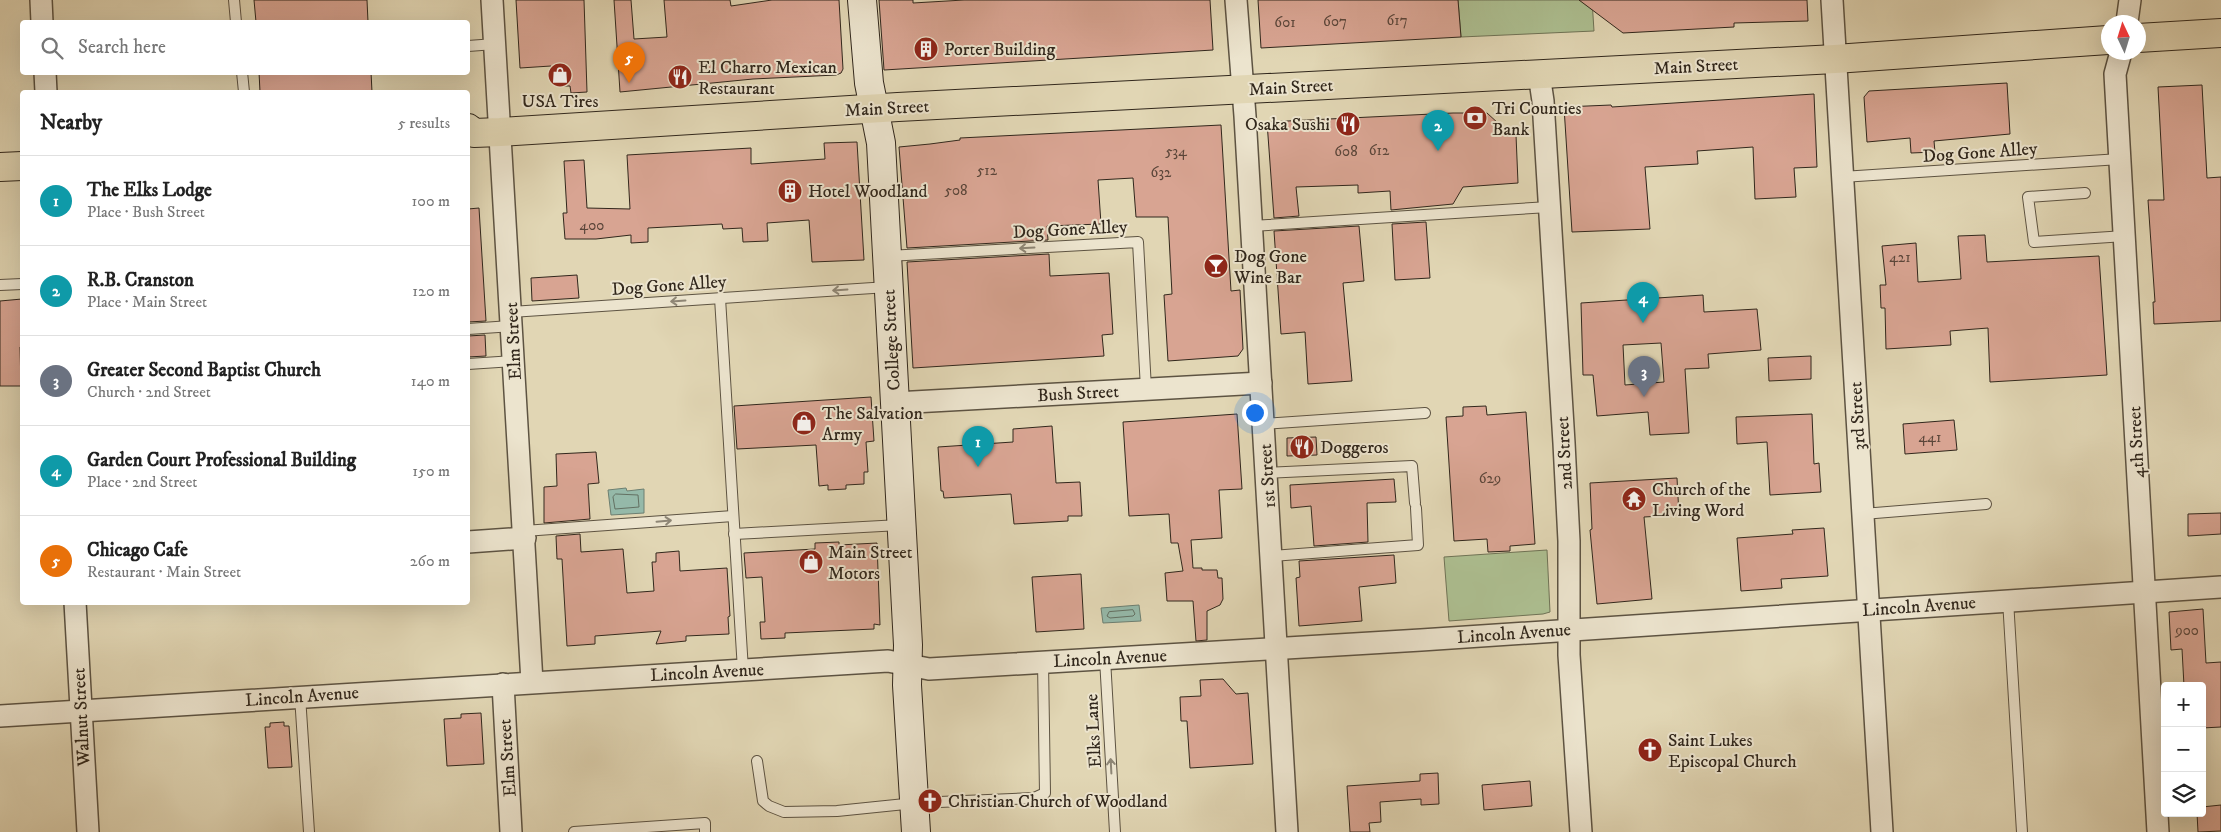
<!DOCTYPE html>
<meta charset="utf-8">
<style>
:root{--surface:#fff;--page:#f6f6f6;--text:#222;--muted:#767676;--line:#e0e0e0;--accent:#ea580c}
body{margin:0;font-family:"IM FELL DW Pica",serif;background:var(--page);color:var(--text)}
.controls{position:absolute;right:15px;bottom:15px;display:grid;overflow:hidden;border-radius:5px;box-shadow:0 5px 20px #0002}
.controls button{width:45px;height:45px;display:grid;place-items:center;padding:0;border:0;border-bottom:1px solid var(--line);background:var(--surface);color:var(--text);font:25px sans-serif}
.compass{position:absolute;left:2101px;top:15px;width:45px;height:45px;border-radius:50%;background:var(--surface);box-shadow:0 5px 20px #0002;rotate:356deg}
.you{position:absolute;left:1254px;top:412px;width:18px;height:18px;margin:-12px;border:4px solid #fff;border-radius:50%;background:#1a73e8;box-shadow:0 0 0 8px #1a73e833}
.badge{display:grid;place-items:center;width:32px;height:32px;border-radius:50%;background:var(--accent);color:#fff;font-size:16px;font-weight:700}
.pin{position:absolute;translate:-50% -41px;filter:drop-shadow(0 1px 2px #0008)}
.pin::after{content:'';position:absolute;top:26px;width:18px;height:15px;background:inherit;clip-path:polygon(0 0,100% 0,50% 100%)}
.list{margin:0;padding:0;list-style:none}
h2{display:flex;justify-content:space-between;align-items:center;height:65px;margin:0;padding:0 20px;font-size:21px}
h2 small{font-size:16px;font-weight:400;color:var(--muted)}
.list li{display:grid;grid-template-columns:32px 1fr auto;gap:15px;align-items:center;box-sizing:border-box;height:90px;padding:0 20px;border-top:1px solid var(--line)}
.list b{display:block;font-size:19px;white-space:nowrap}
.list p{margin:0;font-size:16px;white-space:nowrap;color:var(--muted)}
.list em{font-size:16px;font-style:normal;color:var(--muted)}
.icon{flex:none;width:28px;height:28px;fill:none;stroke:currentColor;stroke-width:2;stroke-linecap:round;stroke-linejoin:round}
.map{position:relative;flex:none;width:2221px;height:832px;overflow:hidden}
.search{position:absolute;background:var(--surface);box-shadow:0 5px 20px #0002;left:20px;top:20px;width:450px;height:55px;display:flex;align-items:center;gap:12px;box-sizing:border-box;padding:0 18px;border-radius:5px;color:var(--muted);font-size:19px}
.panel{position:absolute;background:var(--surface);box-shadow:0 5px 20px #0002;left:20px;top:90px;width:450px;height:515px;border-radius:5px}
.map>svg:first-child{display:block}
.green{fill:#adbf91;stroke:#6f7356}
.water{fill:#95b9a9;stroke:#6d7f71}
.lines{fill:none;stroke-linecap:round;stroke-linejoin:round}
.shore{stroke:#637062;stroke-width:1}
.building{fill:#d8a492;stroke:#31271c;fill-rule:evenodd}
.lane-casing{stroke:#5d5342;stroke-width:12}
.street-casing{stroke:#5d5342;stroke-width:24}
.secondary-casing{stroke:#31271c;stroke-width:30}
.primary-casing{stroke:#31271c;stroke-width:30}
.lane{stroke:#ece4ce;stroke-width:10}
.street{stroke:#ece4ce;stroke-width:21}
.secondary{stroke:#ece4ce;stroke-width:28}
.primary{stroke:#e1d6b4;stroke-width:28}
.oneway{stroke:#8e8675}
.labels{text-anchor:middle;stroke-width:4;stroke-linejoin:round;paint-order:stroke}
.number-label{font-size:15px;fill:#5b463a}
.poi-label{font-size:18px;fill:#31271c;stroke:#ece4ce;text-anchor:start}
.street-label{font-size:18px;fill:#31271c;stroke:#ece4ce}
</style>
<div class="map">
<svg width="2221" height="832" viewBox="0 0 2221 832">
<rect width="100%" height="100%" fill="#e1d6b4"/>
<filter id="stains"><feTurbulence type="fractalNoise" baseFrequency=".004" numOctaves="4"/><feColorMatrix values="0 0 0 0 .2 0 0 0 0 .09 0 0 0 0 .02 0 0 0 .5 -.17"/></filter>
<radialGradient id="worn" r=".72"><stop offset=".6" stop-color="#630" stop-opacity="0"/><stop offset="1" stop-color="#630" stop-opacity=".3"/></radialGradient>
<g class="green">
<polygon points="1458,0 1592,0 1594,31 1461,37"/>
<polygon points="1547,550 1550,612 1543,614 1449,621 1444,557"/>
</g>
<g class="water">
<polygon points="626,488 627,491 644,489 644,513 611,515 608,490"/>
<polygon points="1139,605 1141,621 1103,623 1101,608"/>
</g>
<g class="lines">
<g class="shore">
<polygon points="616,494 638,495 639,507 615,509 613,497"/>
<polygon points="1133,610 1135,614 1133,616 1110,618 1107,616 1109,612"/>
</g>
</g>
<g class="building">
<polygon points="254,0 367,0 368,22 256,22"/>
<polygon points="516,0 584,0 587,92 571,93 570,86 560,86 551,66 520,68"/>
<polygon points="614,0 631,0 634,39 667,37 664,0 730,0 731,6 772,0 839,0 843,69 841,73 836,75 753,79 620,92"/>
<polygon points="879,0 913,0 913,3 964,0 1210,0 1213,50 884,70"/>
<polygon points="1258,0 1458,0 1461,37 1261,48"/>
<polygon points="1579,0 1807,0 1808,21 1734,23 1734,27 1623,33"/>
<polygon points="259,72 371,72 372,92 260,92"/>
<polygon points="2007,83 2010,134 1934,141 1935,152 1911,153 1910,138 1867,142 1864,97 1869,91"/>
<polygon points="2202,85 2207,178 2221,177 2221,321 2154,324 2153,302 2155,302 2148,200 2164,200 2158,87"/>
<polygon points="1814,94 1817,167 1794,168 1796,197 1755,199 1753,147 1697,151 1698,164 1645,167 1650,229 1572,232 1564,107 1611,105 1612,107"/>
<polygon points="1453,113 1487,113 1511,135 1516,135 1518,183 1463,187 1453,204 1391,210 1390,191 1358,193 1358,185 1296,187 1299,216 1274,218 1267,122"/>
<polygon points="1221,125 1231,291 1240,290 1243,349 1238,356 1168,361 1164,295 1172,294 1168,217 1136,217 1133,178 1098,180 1101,224 1047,226 1048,240 907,248 899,147 930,144 960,140 960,138"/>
<polygon points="857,142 864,260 812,262 809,220 767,223 768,241 743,242 742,228 723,229 722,224 648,228 648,242 631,243 631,235 596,239 565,239 563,213 567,213 564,161 584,160 587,208 630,209 627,155 751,148 751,164 825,159 824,143"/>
<polygon points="479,208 486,321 468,322 468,209"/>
<polygon points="1426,222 1430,278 1395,280 1392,224"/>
<polygon points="1359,226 1364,281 1343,283 1352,381 1308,384 1305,332 1281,334 1274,231"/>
<polygon points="1985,235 1987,262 2099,256 2107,375 1990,382 1988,328 1950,331 1951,345 1886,349 1885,308 1881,308 1880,285 1886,285 1882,246 1916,243 1918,282 1961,279 1958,236"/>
<polygon points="1049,254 1050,276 1109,273 1113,334 1102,335 1104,356 913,368 907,262"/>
<polygon points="577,275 579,298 532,301 531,278"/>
<path d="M1703,295L1704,312L1757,309L1761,350L1708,354L1709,368L1685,369L1689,433L1650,435L1648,412L1597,416L1593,375H1583L1581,303ZM1661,343L1664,382L1625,385L1623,345Z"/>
<polygon points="22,299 22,347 20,347 21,386 0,386 0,301"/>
<polygon points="485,335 486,356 468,357 468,336"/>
<polygon points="1811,356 1811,379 1769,381 1768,358"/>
<polygon points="871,397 874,441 866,442 868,472 864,472 864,484 846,485 846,489 828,490 828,485 819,486 816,445 737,449 734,406"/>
<polygon points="1486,406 1487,415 1526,412 1535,544 1510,546 1510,551 1488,552 1487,539 1454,541 1446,417 1463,416 1463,407"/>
<polygon points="1237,414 1242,489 1219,490 1222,538 1191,540 1193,568 1202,568 1202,570 1217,570 1218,578 1222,578 1223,599 1220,605 1207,611 1207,640 1196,641 1193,601 1167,601 1165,573 1183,571 1178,543 1171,543 1169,514 1129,516 1123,422"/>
<polygon points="1812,414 1814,464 1819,463 1821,492 1770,495 1767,442 1737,444 1736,417"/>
<polygon points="1954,420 1957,450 1905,454 1903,424"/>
<polygon points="1052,426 1056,483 1080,482 1082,516 1068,516 1068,521 1014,524 1011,494 944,498 943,491 941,491 938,447 1013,442 1013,429"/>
<polygon points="1316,437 1317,455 1287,456 1287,438"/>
<polygon points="596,452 599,483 588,484 590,519 544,523 544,487 557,486 556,454"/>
<polygon points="1677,478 1679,515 1644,517 1652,599 1597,604 1590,530 1592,529 1590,483"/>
<polygon points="1394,479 1396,502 1367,503 1368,542 1314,546 1311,506 1291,508 1290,485"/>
<polygon points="2221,513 2221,534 2188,536 2188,514"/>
<polygon points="1824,528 1828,576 1781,579 1782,588 1741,591 1737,538 1793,534 1792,530"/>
<polygon points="580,534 581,552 623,549 627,593 654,591 652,562 656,562 656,553 679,551 680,571 727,568 730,616 728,617 729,634 686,636 686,641 656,644 661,631 595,636 595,644 567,646 562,559 557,559 556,536"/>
<polygon points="839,542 839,545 877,543 880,625 874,624 874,629 785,633 785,638 761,639 760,622 765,622 762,577 746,578 744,553 815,549 815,543"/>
<polygon points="1394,555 1396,583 1359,587 1362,621 1299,626 1296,578 1300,577 1299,561"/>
<polygon points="1081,574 1084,629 1036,632 1032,577"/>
<polygon points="2203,609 2206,663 2221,662 2221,727 2202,728 2202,686 2184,686 2182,649 2171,650 2169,612"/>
<polygon points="1223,679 1236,694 1248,693 1253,764 1190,768 1187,721 1181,721 1180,697 1201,696 1200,680"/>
<polygon points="481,713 484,764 447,766 444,719 461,718 461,714"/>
<polygon points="284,722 284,726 289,726 292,767 268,768 265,727 270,727 270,723"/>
<polygon points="1438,773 1439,804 1421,805 1421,799 1380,802 1381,822 1369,823 1370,832 1350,832 1347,786 1420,781 1420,774"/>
<polygon points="1530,781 1532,806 1484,810 1482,785"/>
<polygon points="2221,805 2221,831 2198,832 2197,813 2202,813 2202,807"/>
</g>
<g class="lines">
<defs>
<g id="lane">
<polyline points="234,0 236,22"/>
<polyline points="468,46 495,44"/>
<polyline points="242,72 244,92"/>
<polyline points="1842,177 2120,159"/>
<polyline points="2085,193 2028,197 2034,242 2125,236"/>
<polyline points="1252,226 1549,207"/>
<polyline points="888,256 1138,242 1146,389"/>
<polyline points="0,285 22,284"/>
<polyline points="720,298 743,670"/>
<polyline points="511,312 888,287"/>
<polyline points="468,329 512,326"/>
<polyline points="468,364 514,361"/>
<polyline points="1263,424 1425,413"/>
<polyline points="1266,473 1412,466 1415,503"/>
<polyline points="1863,514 1986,504"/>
<polyline points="524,531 733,516"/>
<polyline points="734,534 900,525"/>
<polyline points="1272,556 1418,545 1416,508"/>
<polyline points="2008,600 2022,832"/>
<polyline points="1105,659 1115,832"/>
<polyline points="300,696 309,832"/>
<polyline points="757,761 763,801 769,806 784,812 837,811 915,803 1034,798 1045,793 1043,662"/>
<polyline points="574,832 705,823 705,832"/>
</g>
<g id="street">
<polyline points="41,0 42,22"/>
<polyline points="492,0 532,682"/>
<polyline points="1236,0 1245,116 1287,832"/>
<polyline points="1832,0 1882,832"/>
<polyline points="2127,22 2130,0"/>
<polyline points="2121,52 2115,74 2158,832"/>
<polyline points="45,72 46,92"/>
<polyline points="1539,74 1543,101 1564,443 1569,541 1569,655 1581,832"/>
<polyline points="895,403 1261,383"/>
<polyline points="468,542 525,538"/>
<polyline points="75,602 88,832"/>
<polyline points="503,684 511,832"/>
<polyline points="0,716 888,661 929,669 1421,640 2221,587"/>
</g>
<polyline id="secondary" points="862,0 869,83 881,143 908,645 907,685 916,832"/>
<g id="primary">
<polyline points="2138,38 2221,33"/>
<polyline points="468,128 474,133 500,132 898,107 1835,59 2108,40"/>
<polyline points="0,167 22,166"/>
</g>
</defs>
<use href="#lane" class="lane-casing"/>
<use href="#street" class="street-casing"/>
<use href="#secondary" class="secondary-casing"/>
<use href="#primary" class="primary-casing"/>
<use href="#lane" class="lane"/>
<use href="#street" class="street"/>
<use href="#secondary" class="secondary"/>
<use href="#primary" class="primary"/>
</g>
<defs><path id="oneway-shaft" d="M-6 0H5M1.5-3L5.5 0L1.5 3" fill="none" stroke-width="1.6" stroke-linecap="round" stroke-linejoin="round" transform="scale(1.25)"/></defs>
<g class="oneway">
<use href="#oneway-shaft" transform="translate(1027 248) rotate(177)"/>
<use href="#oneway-shaft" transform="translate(840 290) rotate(176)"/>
<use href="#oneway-shaft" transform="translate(678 301) rotate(176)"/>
<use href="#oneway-shaft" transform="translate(664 521) rotate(-5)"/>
<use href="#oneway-shaft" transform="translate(1111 766) rotate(-93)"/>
</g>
<defs>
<symbol id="building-disc" viewBox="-11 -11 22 22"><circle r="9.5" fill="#8f2418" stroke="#ece4ce"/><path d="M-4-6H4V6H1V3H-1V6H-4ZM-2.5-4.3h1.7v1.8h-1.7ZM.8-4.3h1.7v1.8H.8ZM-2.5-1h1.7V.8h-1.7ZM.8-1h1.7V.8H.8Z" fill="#fff"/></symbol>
<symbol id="shop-disc" viewBox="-11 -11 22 22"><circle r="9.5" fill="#8f2418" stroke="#ece4ce"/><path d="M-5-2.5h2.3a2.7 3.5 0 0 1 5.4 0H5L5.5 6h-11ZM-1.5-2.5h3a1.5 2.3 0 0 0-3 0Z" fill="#fff"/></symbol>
<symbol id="restaurant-disc" viewBox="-11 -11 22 22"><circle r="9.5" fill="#8f2418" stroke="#ece4ce"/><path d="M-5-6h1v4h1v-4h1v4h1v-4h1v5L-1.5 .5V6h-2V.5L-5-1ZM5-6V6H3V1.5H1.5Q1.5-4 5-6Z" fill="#fff"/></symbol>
<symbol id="bank-disc" viewBox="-11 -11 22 22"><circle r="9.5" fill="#8f2418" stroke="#ece4ce"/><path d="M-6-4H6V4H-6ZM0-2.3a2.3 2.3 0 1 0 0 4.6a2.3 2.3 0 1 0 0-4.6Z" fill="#fff"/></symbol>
<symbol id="bar-disc" viewBox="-11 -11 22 22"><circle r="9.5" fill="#8f2418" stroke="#ece4ce"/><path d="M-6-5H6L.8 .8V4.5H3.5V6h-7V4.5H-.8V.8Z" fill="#fff"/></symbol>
<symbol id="temple-disc" viewBox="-11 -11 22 22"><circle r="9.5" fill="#8f2418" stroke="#ece4ce"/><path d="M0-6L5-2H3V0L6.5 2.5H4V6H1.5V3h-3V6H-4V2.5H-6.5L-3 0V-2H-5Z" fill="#fff"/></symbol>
<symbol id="church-disc" viewBox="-11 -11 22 22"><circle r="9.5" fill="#8f2418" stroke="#ece4ce"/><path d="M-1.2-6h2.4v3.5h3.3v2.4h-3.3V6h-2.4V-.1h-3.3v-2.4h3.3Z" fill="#fff"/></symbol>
</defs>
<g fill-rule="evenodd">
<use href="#building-disc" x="912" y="35" width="28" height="28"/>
<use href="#shop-disc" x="546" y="61" width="28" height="28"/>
<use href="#restaurant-disc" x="666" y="63" width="28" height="28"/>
<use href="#bank-disc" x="1461" y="104" width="28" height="28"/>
<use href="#restaurant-disc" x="1334" y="110" width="28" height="28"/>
<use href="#building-disc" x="776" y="177" width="28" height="28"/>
<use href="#bar-disc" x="1202" y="252" width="28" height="28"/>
<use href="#shop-disc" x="790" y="409" width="28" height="28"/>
<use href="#restaurant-disc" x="1288" y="433" width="28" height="28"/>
<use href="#temple-disc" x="1620" y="485" width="28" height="28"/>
<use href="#shop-disc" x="797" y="548" width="28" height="28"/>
<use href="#church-disc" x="1636" y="736" width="28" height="28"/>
<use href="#church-disc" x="916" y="787" width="28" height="28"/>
</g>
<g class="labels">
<g class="number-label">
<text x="1397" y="25">617</text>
<text x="1335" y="26">607</text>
<text x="1285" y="27">601</text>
<text x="1379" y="155">612</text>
<text x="1176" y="156">534</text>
<text x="1346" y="156">608</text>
<text x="987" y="175">512</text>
<text x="1161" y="177">632</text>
<text x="956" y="195">508</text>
<text x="592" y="230">400</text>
<text x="1900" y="262">421</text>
<text x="1930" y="442">441</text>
<text x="1490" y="483">629</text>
<text x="2187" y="635">900</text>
</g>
<g class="poi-label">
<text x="944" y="55">Porter Building</text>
<text x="698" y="73">El Charro Mexican<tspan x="698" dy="21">Restaurant</tspan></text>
<text x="560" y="107" text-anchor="middle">USA Tires</text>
<text x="1492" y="114">Tri Counties<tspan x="1492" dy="21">Bank</tspan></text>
<text x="1330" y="130" text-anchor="end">Osaka Sushi</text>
<text x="808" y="197">Hotel Woodland</text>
<text x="1234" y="262">Dog Gone<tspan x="1234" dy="21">Wine Bar</tspan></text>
<text x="822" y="419">The Salvation<tspan x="822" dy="21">Army</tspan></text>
<text x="1320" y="453">Doggeros</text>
<text x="1652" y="495">Church of the<tspan x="1652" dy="21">Living Word</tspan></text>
<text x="828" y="558">Main Street<tspan x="828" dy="21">Motors</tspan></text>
<text x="1668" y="746">Saint Lukes<tspan x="1668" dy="21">Episcopal Church</tspan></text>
<text x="948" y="807">Christian Church of Woodland</text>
</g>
<g class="street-label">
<text transform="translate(1696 66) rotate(-3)" y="6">Main Street</text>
<text transform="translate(1291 87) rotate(-3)" y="6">Main Street</text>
<text transform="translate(887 108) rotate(-3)" y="6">Main Street</text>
<text transform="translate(1980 152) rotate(-4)" y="6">Dog Gone Alley</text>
<text transform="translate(1070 229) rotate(-3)" y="6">Dog Gone Alley</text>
<text transform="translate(669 285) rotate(-4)" y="6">Dog Gone Alley</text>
<text transform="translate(891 340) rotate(-93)" y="6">College Street</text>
<text transform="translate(513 341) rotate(-93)" y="6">Elm Street</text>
<text transform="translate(1078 393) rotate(-3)" y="6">Bush Street</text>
<text transform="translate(1857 416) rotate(-93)" y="6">3rd Street</text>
<text transform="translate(2136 442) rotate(-93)" y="6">4th Street</text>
<text transform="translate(1564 453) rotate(-93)" y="6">2nd Street</text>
<text transform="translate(1267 476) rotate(-94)" y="6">1st Street</text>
<text transform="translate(1919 606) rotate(-4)" y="6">Lincoln Avenue</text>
<text transform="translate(1514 633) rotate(-4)" y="6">Lincoln Avenue</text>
<text transform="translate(1110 658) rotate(-3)" y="6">Lincoln Avenue</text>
<text transform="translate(707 672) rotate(-3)" y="6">Lincoln Avenue</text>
<text transform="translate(302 696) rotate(-4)" y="6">Lincoln Avenue</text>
<text transform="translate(81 717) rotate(-93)" y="6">Walnut Street</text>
<text transform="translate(1093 731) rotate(-93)" y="6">Elks Lane</text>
<text transform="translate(507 758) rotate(-94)" y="6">Elm Street</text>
</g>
</g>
<rect width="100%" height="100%" filter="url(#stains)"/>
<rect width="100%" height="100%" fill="url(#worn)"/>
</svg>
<div class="controls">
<button>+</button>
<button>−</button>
<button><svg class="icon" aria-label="layers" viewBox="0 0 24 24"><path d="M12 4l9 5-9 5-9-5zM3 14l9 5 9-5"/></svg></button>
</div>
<svg class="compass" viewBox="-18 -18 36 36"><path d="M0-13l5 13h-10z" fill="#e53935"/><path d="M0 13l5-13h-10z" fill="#767676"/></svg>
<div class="you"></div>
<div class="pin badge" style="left:978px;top:467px;background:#0f9aa8">1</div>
<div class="pin badge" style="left:1438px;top:151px;background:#0f9aa8">2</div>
<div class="pin badge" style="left:1644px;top:397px;background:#6b7280">3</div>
<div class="pin badge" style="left:1643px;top:323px;background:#0f9aa8">4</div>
<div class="pin badge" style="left:629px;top:83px;background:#e8710a">5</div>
<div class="search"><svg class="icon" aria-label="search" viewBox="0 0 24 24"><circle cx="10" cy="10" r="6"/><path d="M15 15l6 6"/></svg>Search here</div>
<section class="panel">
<h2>Nearby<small>5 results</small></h2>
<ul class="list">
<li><span class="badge" style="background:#0f9aa8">1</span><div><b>The Elks Lodge</b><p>Place · Bush Street</p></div><em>100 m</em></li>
<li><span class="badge" style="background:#0f9aa8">2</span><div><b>R.B. Cranston</b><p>Place · Main Street</p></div><em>120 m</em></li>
<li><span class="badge" style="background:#6b7280">3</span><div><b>Greater Second Baptist Church</b><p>Church · 2nd Street</p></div><em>140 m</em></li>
<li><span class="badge" style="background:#0f9aa8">4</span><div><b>Garden Court Professional Building</b><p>Place · 2nd Street</p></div><em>150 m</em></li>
<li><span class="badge" style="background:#e8710a">5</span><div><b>Chicago Cafe</b><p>Restaurant · Main Street</p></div><em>260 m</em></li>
</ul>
</section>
</div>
